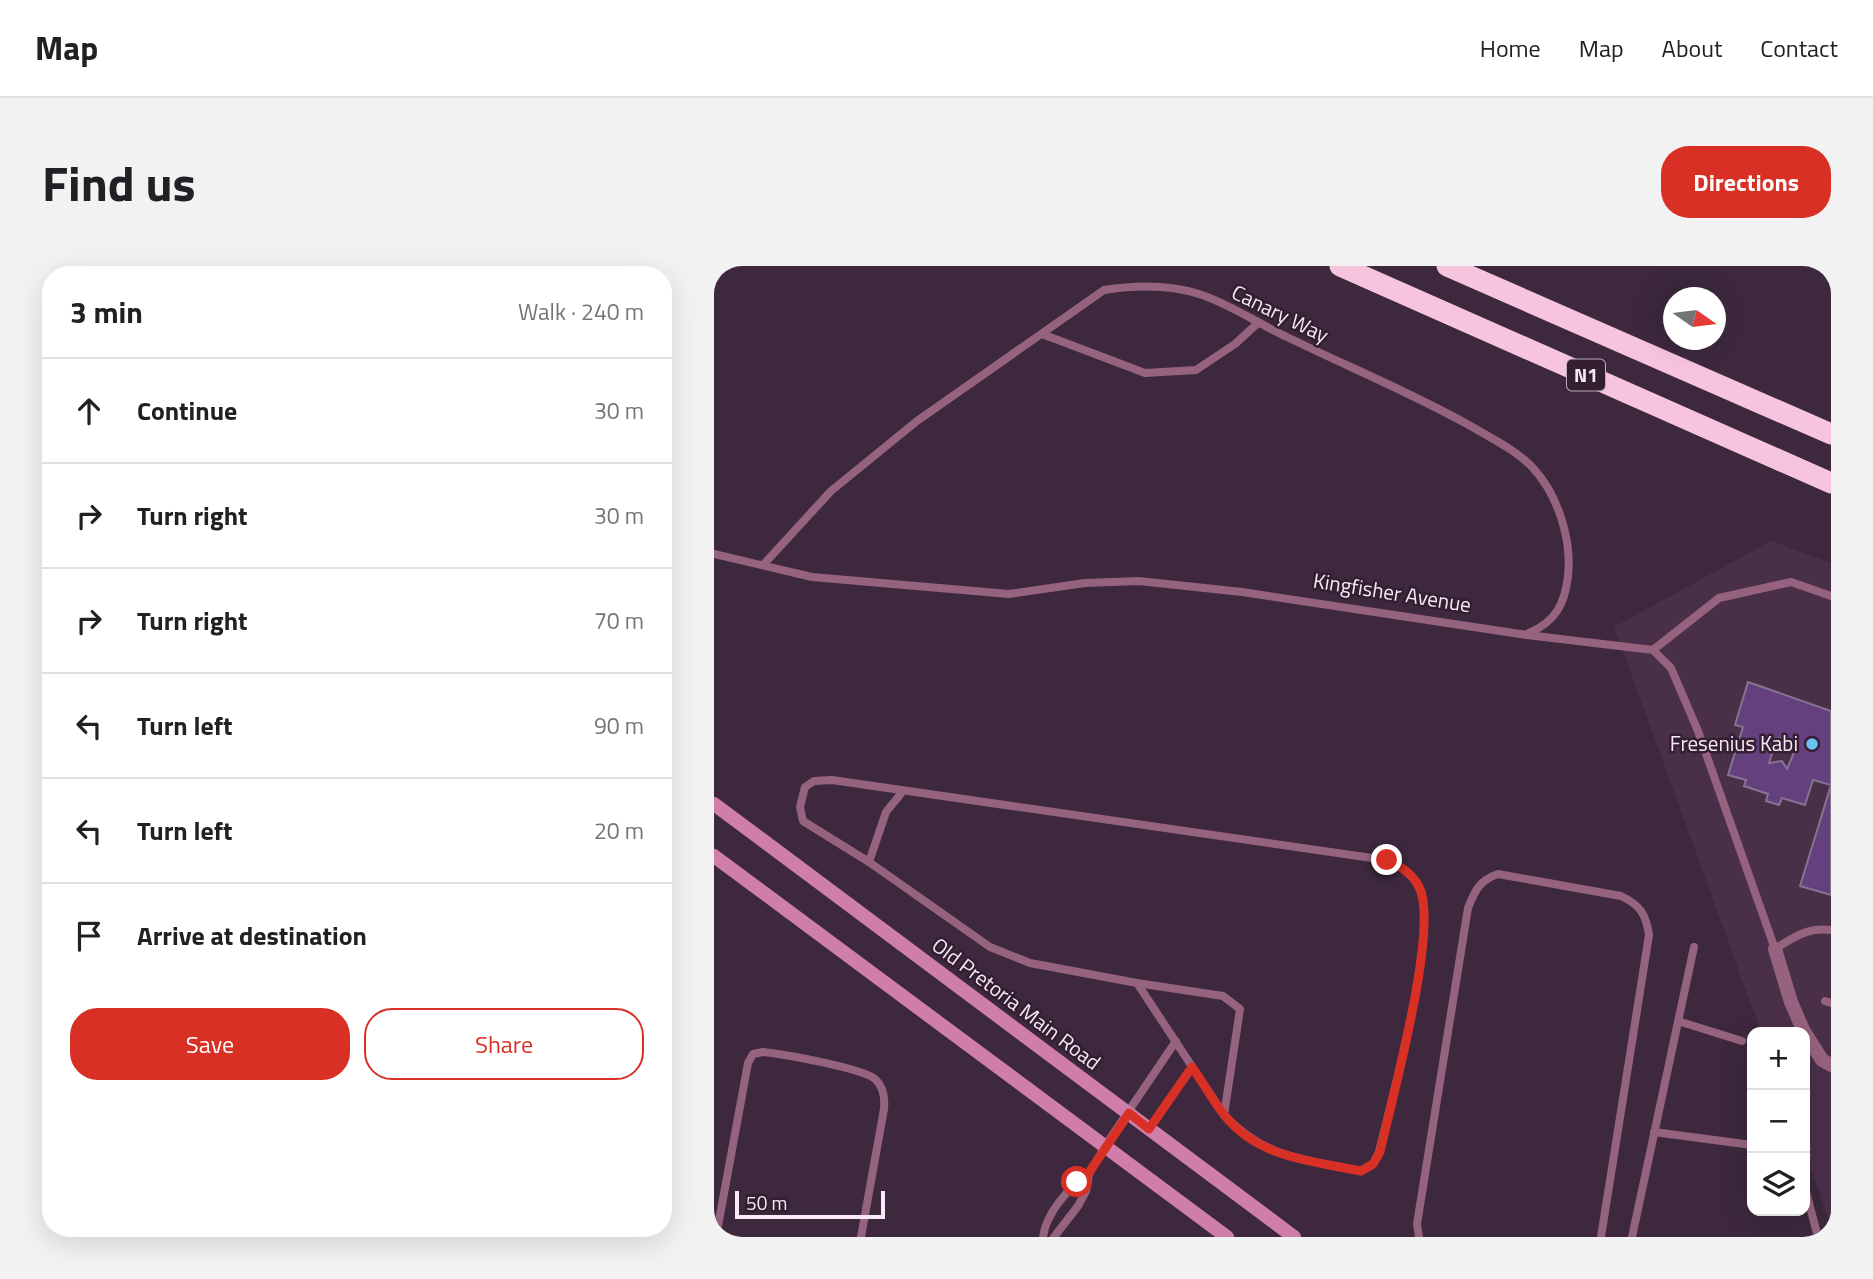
<!DOCTYPE html>
<meta charset="utf-8">
<style>
:root{--surface:#fff;--page:#f2f2f2;--text:#202124;--muted:#757577;--line:#e0e0e0;--accent:#d93025}
body{margin:0;font-family:"Titillium Web",sans-serif;background:var(--page);color:var(--text)}
.controls{position:absolute;right:21px;bottom:21px;display:grid;overflow:hidden;border-radius:14px;box-shadow:0 7px 28px #0002}
.controls button{width:63px;height:63px;display:grid;place-items:center;padding:0;border:0;border-bottom:2px solid var(--line);background:var(--surface);color:var(--text);font:35px sans-serif}
.compass{position:absolute;left:949px;top:21px;width:63px;height:63px;border-radius:50%;background:var(--surface);box-shadow:0 7px 28px #0002;rotate:104deg}
.scale{position:absolute;left:21px;bottom:18px;width:150px;box-sizing:border-box;padding-left:7px;border:4px solid #f7e9f6;border-top:0;font-size:19px;line-height:24px;white-space:nowrap;color:#f7e9f6;-webkit-text-stroke:5px #331e32;paint-order:stroke}
.stop{position:absolute;width:21px;height:21px;margin:-16px;border:5px solid #d93025;border-radius:50%;background:#fff}
.stop.end{background:#d93025;border-color:#fff;box-shadow:0 2px 7px #0008}
.list{margin:0;padding:0;list-style:none}
h2{display:flex;justify-content:space-between;align-items:center;height:91px;margin:0;padding:0 28px;font-size:30px}
h2 small{font-size:23px;font-weight:400;color:var(--muted)}
.list li{display:grid;grid-template-columns:46px 1fr auto;gap:21px;align-items:center;box-sizing:border-box;height:105px;padding:0 28px;border-top:2px solid var(--line)}
.list b{display:block;font-size:26px;white-space:nowrap}
.list em{font-size:23px;font-style:normal;color:var(--muted)}
.actions{display:flex;gap:14px;padding:21px 28px}
.actions a{flex:1;padding:16px 0;border:2px solid var(--accent);border-radius:28px;text-align:center;font-size:24px;color:var(--accent)}
.actions .main{background:var(--accent);color:#fff}
.icon{flex:none;width:38px;height:38px;fill:none;stroke:currentColor;stroke-width:2;stroke-linecap:round;stroke-linejoin:round}
.map{position:relative;flex:none;width:1117px;height:971px;overflow:hidden;border-radius:28px}
header{display:flex;align-items:center;gap:42px;box-sizing:border-box;height:98px;padding:0 35px;background:var(--surface);border-bottom:2px solid var(--line)}
header strong{font-size:33px}
nav{display:flex;gap:38px;margin-inline-start:auto;font-size:24px}
.intro{display:flex;align-items:center;justify-content:space-between;box-sizing:border-box;height:168px;padding:0 42px}
h1{margin:0;font-size:49px}
.button{padding:18px 32px;border-radius:28px;background:var(--accent);color:#fff;font-size:24px;font-weight:700}
main{display:flex;gap:42px;padding:0 42px}
aside{flex:1;background:var(--surface);border-radius:28px;box-shadow:0 7px 28px #0002}
.map>svg:first-child{display:block}
.built{fill:#4a2f49}
.building{fill:#64407f;stroke:#847491;stroke-width:2;fill-rule:evenodd}
.lines{fill:none;stroke-linecap:round;stroke-linejoin:round}
.lane{stroke:#96637e;stroke-width:8}
.street{stroke:#96637e;stroke-width:14}
.secondary{stroke:#cf7eaa;stroke-width:14}
.highway{stroke:#f7c4dd;stroke-width:21}
.route{stroke:#d93025;stroke-width:9}
.poi-dot{fill:#6bc3f2;stroke:#331e32;stroke-width:2.5}
.labels{text-anchor:middle;stroke-width:5;stroke-linejoin:round;paint-order:stroke}
.shield{fill:#331e32;stroke:#bcacbb;stroke-width:2}
.shield-label{font-size:19px;font-weight:bold;fill:#f7e9f6}
.street-label{font-size:21px;fill:#f7e9f6;stroke:#331e32}
.poi-label{font-size:21px;fill:#f7e9f6;stroke:#331e32;text-anchor:end}
</style>
<header>
<strong>Map</strong>
<nav><a>Home</a><a>Map</a><a>About</a><a>Contact</a></nav>
</header>
<div class="intro"><h1>Find us</h1><a class="button">Directions</a></div>
<main>
<aside>
<h2>3 min<small>Walk · 240 m</small></h2>
<ul class="list">
<li><svg class="icon" aria-label="ahead" viewBox="0 0 24 24"><path d="M12 20V5M6 11l6-6 6 6"/></svg><div><b>Continue</b></div><em>30 m</em></li>
<li><svg class="icon" aria-label="right" viewBox="0 0 24 24"><path d="M7 20v-9h11M14 6l5 5-5 5"/></svg><div><b>Turn right</b></div><em>30 m</em></li>
<li><svg class="icon" aria-label="right" viewBox="0 0 24 24"><path d="M7 20v-9h11M14 6l5 5-5 5"/></svg><div><b>Turn right</b></div><em>70 m</em></li>
<li><svg class="icon" aria-label="left" viewBox="0 0 24 24"><path d="M17 20v-9H6M10 6l-5 5 5 5"/></svg><div><b>Turn left</b></div><em>90 m</em></li>
<li><svg class="icon" aria-label="left" viewBox="0 0 24 24"><path d="M17 20v-9H6M10 6l-5 5 5 5"/></svg><div><b>Turn left</b></div><em>20 m</em></li>
<li><svg class="icon" aria-label="arrive" viewBox="0 0 24 24"><path d="M6 21V4h12l-3 4 3 4H6"/></svg><div><b>Arrive at destination</b></div></li>
</ul>
<div class="actions"><a class="main">Save</a><a>Share</a></div>
</aside>
<div class="map">
<svg width="1117" height="971" viewBox="0 0 1117 971">
<rect width="100%" height="100%" fill="#3d283d"/>
<polygon class="built" points="1057,275 1117,297 1117,960 1091,887 1091,766 1047,766 900,361"/>
<g class="building">
<path d="M1034,416L1117,445V519L1099,514L1091,539L1068,532L1065,539L1052,535L1054,528L1030,520L1032,514L1014,509L1029,461L1021,459ZM1063,472L1079,474L1082,482L1073,503L1068,495L1055,497Z"/>
<polygon points="1117,519 1117,629 1086,620"/>
</g>
<g class="lines">
<g class="lane">
<polyline points="328,68 431,107 482,104 521,78 544,57"/>
<path d="M0,288L98,311L295,328L371,317L425,315L528,326L813,369L939,384L957,402L984,465L1061,683C1080,671 1094,661 1117,664"/>
<path d="M49,299L117,225L203,155L390,24C422,19 454,18 485,28C514,37 543,57 571,70C634,101 701,128 762,163C782,175 803,185 819,202C844,229 858,274 854,310C851,338 841,356 815,367"/>
<polyline points="939,384 1005,332 1077,316 1117,330"/>
<path d="M118,514L672,594C686,600 698,607 705,621C726,660 677,836 665,886L659,898L647,905C590,893 552,893 510,849L423,717L316,697L276,681L155,596L89,555L86,541L91,521L100,515Z"/>
<polyline points="155,596 172,546 189,525"/>
<polyline points="423,717 509,730 526,743 510,849"/>
<polyline points="1111,735 1117,737"/>
<polyline points="964,755 1028,775"/>
<polyline points="435,863 478,801"/>
<polyline points="940,866 1038,879"/>
<polyline points="1091,922 1104,971"/>
<path d="M2,971L34,797L39,788L49,786C69,788 148,802 161,813C170,821 171,832 170,843L147,971"/>
<path d="M329,971C332,947 355,921 375,908"/>
<polyline points="340,971 364,940 372,925 375,908 391,880 462,775"/>
<path d="M705,971L703,958L754,642C761,624 766,614 784,608L907,630C926,639 932,648 935,669L887,971"/>
<polyline points="918,971 980,681"/>
</g>
<g class="street">
<polyline points="1061,683 1077,736 1090,766"/>
<polyline points="1091,767 1108,794 1117,799"/>
</g>
<g class="secondary">
<polyline points="0,538 580,971"/>
<polyline points="0,590 513,971"/>
</g>
<g class="highway">
<polyline points="626,0 1117,217"/>
<polyline points="733,0 1117,168"/>
</g>
</g>
<g class="lines">
<path class="route" d="M363,916L374,908L415,847L435,863L478,801C489,817 499,835 511,850C545,892 598,895 647,905L659,898L666,886C677,836 726,660 705,621C698,607 686,600 673,594"/>
</g>
<circle class="poi-dot" cx="1098" cy="478" r="7"/>
<g class="labels">
<rect class="shield" x="853" y="93.5" width="38" height="31" rx="5"/>
<g class="shield-label">
<text x="872" y="116">N1</text>
</g>
<g class="street-label">
<text transform="translate(566 48) rotate(26)" y="7">Canary Way</text>
<text transform="translate(678 327) rotate(9)" y="7">Kingfisher Avenue</text>
<text transform="translate(302 738) rotate(37)" y="7">Old Pretoria Main Road</text>
</g>
<g class="poi-label">
<text x="1084" y="485">Fresenius Kabi</text>
</g>
</g>
</svg>
<div class="controls">
<button>+</button>
<button>−</button>
<button><svg class="icon" aria-label="layers" viewBox="0 0 24 24"><path d="M12 4l9 5-9 5-9-5zM3 14l9 5 9-5"/></svg></button>
</div>
<svg class="compass" viewBox="-18 -18 36 36"><path d="M0-13l5 13h-10z" fill="#e53935"/><path d="M0 13l5-13h-10z" fill="#757577"/></svg>
<div class="scale">50 m</div>
<div class="stop" style="left:363px;top:916px"></div>
<div class="stop end" style="left:673px;top:594px"></div>
</div>
</main>
